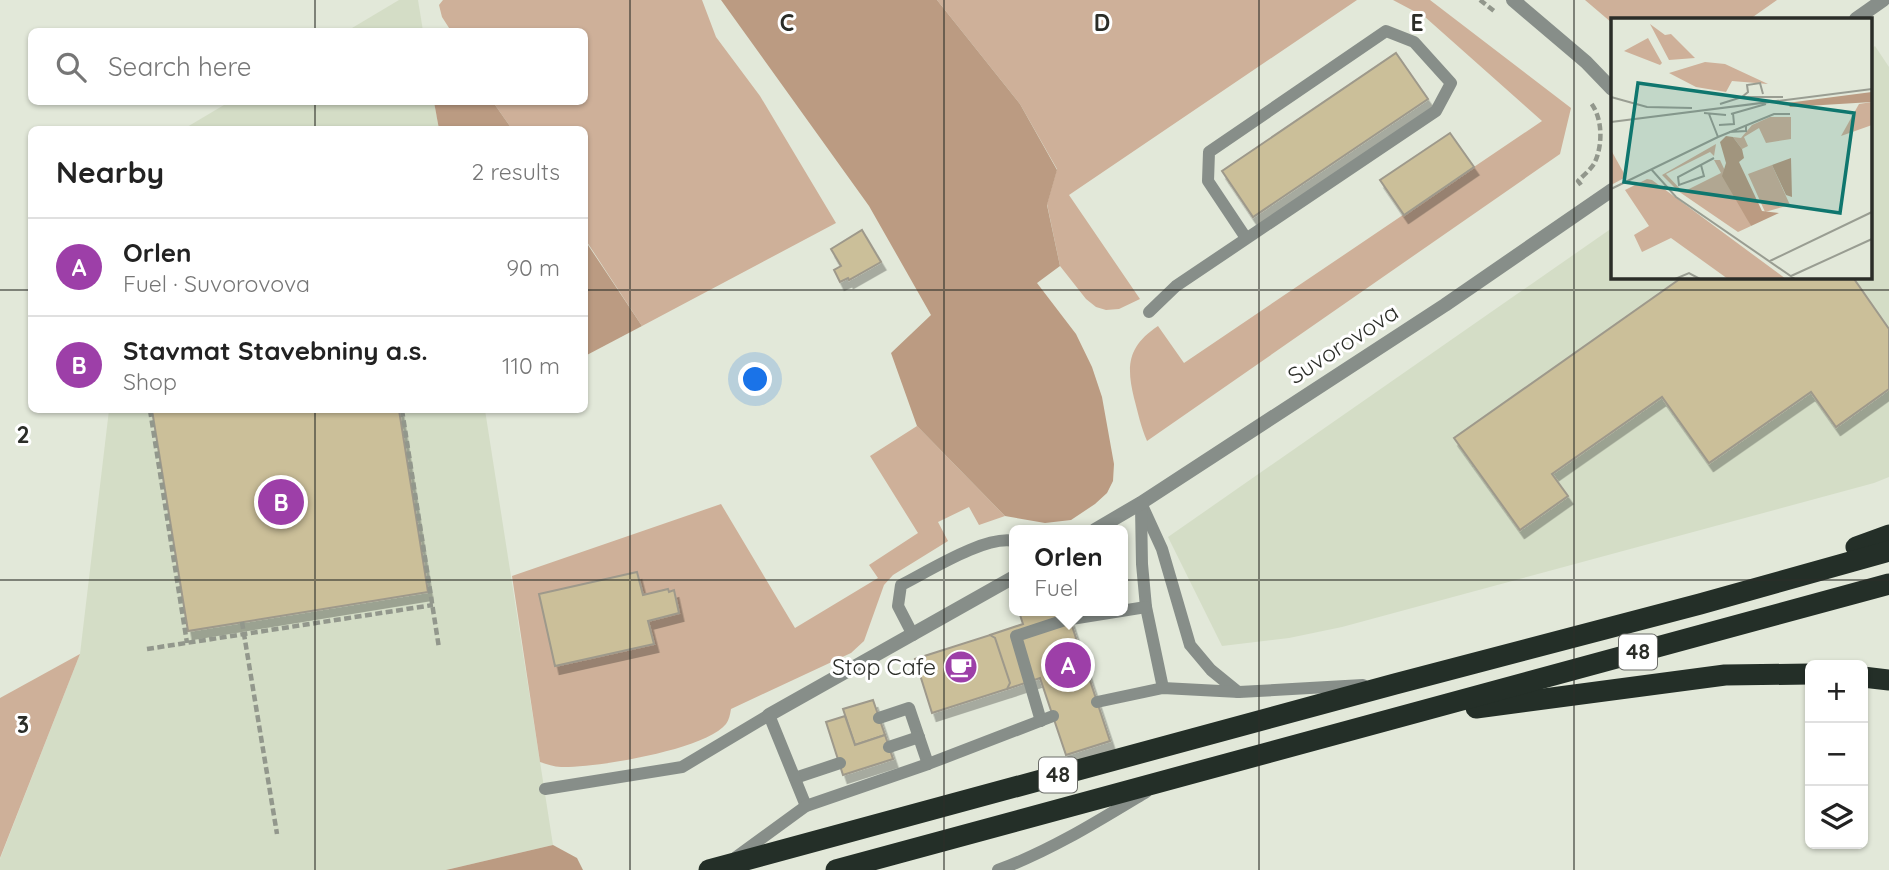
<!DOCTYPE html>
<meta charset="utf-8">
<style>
:root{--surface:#fff;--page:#f6f6f6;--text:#222;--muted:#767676;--line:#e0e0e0;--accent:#9d3fa8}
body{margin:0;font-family:Quicksand,sans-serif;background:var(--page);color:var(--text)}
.controls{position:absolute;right:21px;bottom:21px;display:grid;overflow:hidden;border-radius:10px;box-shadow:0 2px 5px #0004}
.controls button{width:63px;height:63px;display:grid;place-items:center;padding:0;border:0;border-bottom:2px solid var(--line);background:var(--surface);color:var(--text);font:35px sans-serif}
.you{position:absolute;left:756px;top:380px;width:24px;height:24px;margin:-18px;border:5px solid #fff;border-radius:50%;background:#1a73e8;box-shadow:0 0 0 10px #1a73e833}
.badge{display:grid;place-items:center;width:46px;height:46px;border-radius:50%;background:var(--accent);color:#fff;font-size:23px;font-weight:700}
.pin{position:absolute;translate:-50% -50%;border:4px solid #fff;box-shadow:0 2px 7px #0006}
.popup{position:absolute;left:1009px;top:525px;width:119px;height:91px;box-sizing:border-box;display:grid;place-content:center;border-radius:10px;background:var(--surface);filter:drop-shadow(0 2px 5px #0005);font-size:23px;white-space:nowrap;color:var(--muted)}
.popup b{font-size:26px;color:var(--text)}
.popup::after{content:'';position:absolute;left:50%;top:100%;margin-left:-14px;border:14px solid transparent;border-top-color:var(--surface)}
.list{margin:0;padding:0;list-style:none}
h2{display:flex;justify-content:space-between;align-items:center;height:91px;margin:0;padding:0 28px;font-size:30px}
h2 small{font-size:23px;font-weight:400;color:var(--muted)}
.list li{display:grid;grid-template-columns:46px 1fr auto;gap:21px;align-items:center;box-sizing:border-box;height:98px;padding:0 28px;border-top:2px solid var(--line)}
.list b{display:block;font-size:26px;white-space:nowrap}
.list p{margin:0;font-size:23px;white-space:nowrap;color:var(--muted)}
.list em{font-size:23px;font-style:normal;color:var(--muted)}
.icon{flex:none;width:38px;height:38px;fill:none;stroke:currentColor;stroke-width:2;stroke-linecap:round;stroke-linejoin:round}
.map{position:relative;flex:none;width:1889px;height:870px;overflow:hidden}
.search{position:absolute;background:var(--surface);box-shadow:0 2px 5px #0004;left:28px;top:28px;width:560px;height:77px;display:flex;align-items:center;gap:18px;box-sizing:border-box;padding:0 24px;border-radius:10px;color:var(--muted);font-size:26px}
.panel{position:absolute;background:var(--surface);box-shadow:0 2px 5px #0004;left:28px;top:126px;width:560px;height:287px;border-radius:10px}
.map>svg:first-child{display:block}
.built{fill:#d4ddc6}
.green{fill:#ceb099}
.forest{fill:#bb9b82}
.building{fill:#cbbf99;stroke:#9e998b;stroke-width:2;filter:url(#shadow)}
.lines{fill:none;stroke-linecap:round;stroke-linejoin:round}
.path{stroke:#92978c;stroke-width:4.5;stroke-dasharray:7 3.5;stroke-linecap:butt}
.lane{stroke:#878e89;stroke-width:12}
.street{stroke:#878e89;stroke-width:14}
.highway{stroke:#242f28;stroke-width:21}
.grid{fill:none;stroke:#2b2d28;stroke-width:2;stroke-opacity:0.55}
.labels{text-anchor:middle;stroke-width:6;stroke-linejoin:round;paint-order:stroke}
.shield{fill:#fff;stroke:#6b6c68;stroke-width:2}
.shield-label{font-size:21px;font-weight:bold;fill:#2b2d28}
.street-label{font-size:23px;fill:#2b2d28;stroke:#fff}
.poi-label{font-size:23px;fill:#2b2d28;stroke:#fff;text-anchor:end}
.inset-road{fill:none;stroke:#999d92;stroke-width:2}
.view{fill:#0f766e;fill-opacity:0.15;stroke:#0f766e;stroke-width:3.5}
.inset-edge{fill:none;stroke:#2b2d28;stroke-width:3.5}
.grid-label{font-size:23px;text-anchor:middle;font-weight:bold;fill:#2b2d28;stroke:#fff;stroke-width:6;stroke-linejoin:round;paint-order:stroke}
</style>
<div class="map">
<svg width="1889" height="870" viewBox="0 0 1889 870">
<defs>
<filter id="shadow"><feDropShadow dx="4.5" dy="8" stdDeviation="0" flood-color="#0004"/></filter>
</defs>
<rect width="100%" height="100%" fill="#e2e8d9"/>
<g class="built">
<polygon points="399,0 418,0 423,31 347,31"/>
<polygon points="1875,46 1889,67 1889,477 1874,483 1342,627 1289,638 1222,646 1168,537 1612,228 1612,276 1870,276 1870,50"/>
<polygon points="229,102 434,102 439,129 182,130"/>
<polygon points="109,410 485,410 553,845 446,870 0,870 0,859 80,654"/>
</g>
<g class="green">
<polygon points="443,0 702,0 716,37 760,96 836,223 642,326 585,239 584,130 512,129 493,102 584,102 584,32 451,31 442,17 439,5"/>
<polygon points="937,0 1357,0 1069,195 1140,299 1119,309 1106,310 1096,307 1086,299 1060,266 1047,204 1057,169 1020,104"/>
<path d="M1393,0H1430L1571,108L1560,154L1147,441C1141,427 1138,413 1134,398C1126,365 1128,346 1158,326L1184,363L1542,121L1425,17Z"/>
<polygon points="1585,0 1777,0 1750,19 1612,19 1612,23"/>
<path d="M917,426L1005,516L979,525L969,507L938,522L948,541L893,575L884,585L864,641L851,653L731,709C730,715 729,720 726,724C705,750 595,768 561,767C554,767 547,764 540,762L512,576L721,504L795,628L878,578L869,565L918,533L870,456Z"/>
<polygon points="80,654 0,858 0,698"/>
</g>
<g class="forest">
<polygon points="721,0 937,0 1020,104 1057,170 1047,205 1060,266 1037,283 1076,334 1092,367 1102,397 1114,464 1113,481 1107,493 1095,504 1071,520 1045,523 1005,516 917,426 891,353 931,315 869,206"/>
<polygon points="434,102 493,102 512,129 439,129"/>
<polygon points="584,239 642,326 585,356 584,356"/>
<polygon points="553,845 577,858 583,870 446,870"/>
</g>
<g class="building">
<polygon points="1396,53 1428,99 1253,217 1222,171"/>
<polygon points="1450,133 1474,167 1404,215 1380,180"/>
<polygon points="862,230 881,262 849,280 848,278 840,282 834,270 841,266 831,249"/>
<polygon points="1684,276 1852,276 1889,329 1889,389 1836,427 1811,392 1709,463 1662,397 1552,474 1568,496 1520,530 1454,438"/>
<polygon points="152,410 399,410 428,592 188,631"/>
<polygon points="637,572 643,595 668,589 669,592 674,590 679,613 648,621 654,644 555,666 539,594"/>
<polygon points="1034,611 1067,611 1110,741 1066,755 1040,678 1007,689 990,635 1023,624 1020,615"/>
<polygon points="990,635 995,638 1010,683 1007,689 932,713 915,659"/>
<polygon points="873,700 885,735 855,745 843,709"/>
<polygon points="845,716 855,745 885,735 893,759 843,775 826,722"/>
</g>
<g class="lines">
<g class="path">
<polyline points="1480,0 1494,11"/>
<path d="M1581,185L1578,181C1583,176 1590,170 1594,164C1603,146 1603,119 1591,103"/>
<polyline points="150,410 187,643"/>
<polyline points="402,410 439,648"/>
<polyline points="242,622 277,834"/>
<polyline points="147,649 433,605"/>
</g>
<g class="lane">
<polyline points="1149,312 1176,286 1436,111 1451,83 1414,42 1386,31 1209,152 1208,181 1246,238"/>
<polyline points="1141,503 1162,549 1190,645 1211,670 1238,692"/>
<polyline points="1141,507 1142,564 1146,607 1163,688"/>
<path d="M913,635L898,606L901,585C929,571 985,535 1014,541"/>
<polyline points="1097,702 1163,688 1239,692 1363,685"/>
<polyline points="879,718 909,708 928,764"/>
<polyline points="1041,721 1016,636 1065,620 1146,607"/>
<polyline points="889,747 919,737"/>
<polyline points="795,778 840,763"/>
<polyline points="545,789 682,767 769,715 806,806"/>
<polyline points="736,857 806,806 928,764 1053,716"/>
<path d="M998,870C1050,851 1098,821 1146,792"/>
</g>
<g class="street">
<polyline points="1513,0 1586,62 1612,89"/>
<polyline points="1856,19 1883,0"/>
<polyline points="1095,530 1141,503 1445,305 1612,190"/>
<polyline points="769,715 1014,577"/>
</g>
<g class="highway">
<polyline points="1856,547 1889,535"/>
<polyline points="1863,677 1889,680"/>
<polyline points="1476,708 1725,675 1810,674"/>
<polyline points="709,870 1395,684 1700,604 1889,551"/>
<polyline points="836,870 1889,584"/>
</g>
</g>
<path class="grid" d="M315,0V32M630,0V870M944,0V870M1259,0V870M1574,0V870M315,102V130M0,290H32M584,290H1889M315,410V870M0,580H1889"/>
<defs>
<symbol id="cafe-disc" viewBox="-11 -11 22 22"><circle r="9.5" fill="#9d3fa8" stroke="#fff"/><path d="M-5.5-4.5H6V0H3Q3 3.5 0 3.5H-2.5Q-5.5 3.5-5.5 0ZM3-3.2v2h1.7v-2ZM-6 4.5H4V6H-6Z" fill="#fff"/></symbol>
</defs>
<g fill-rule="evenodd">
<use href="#cafe-disc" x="942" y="648" width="38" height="38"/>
</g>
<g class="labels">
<g class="shield">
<rect x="1619" y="634.5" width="38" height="35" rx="5"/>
<rect x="1039" y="757.5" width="38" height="35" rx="5"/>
</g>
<g class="shield-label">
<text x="1638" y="659">48</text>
<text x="1058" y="782">48</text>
</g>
<g class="street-label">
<text transform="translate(1343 344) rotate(-33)" y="8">Suvorovova</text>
</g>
<g class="poi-label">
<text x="936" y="675">Stop Cafe</text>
</g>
</g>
<g transform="translate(1611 18)">
<rect width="261" height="261" fill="#e2e8d9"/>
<path d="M39,6L54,17L60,16L84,40L58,42ZM37,20L51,45L49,47L13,33ZM94,44L114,46L157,66L121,63L115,74L85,69L58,55ZM261,84V107L230,118L248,86ZM159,99H180V121L155,125L148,110L133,119L137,128L131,131L122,119L130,120L141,107ZM105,126L103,138L99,134L55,156L72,174L110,155L103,142H109L140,208L127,214L67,173L51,157ZM0,132L15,159L0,167ZM161,147L179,187L154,194L137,156ZM36,161L41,162L175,261H117L60,220L31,234L23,217L38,208L14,172Z" fill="#ceb099"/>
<path d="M261,74V84L179,89L176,85ZM115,118L122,119L131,131L133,140L128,144L151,193L168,195L140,208L111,158L115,145L109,124ZM180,140L181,179L175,177L161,147Z" fill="#bb9b82"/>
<path class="inset-road" d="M0,79L36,89L81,90M131,79L137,74L136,67L149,65L152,76M109,86L131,79H172M93,95L115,97M98,96L107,119M120,96L155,86M0,104L261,71M108,107L123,106L122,95M118,114L135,113V107M90,147L93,158L68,167L67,159L103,140M40,151L65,179L184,261M0,171L107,119L163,96H179M159,243L261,194M180,258L261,221M64,261L78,255L89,261"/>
<path class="view" d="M27,65L243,95L229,195L13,164Z"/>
<rect width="261" height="261" class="inset-edge"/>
</g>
<g class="grid-label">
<text x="787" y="31">C</text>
<text x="1102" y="31">D</text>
<text x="1417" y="31">E</text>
<text x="23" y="443">2</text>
<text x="23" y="733">3</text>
</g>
</svg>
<div class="controls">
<button>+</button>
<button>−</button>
<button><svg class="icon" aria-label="layers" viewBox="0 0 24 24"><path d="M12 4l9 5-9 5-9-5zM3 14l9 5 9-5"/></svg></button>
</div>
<div class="you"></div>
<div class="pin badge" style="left:1068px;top:665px">A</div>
<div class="popup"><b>Orlen</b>Fuel</div>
<div class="pin badge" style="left:281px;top:502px">B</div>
<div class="search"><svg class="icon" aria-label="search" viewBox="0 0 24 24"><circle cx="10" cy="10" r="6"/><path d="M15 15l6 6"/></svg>Search here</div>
<section class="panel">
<h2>Nearby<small>2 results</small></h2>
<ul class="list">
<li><span class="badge">A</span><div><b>Orlen</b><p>Fuel · Suvorovova</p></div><em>90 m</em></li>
<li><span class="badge">B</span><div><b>Stavmat Stavebniny a.s.</b><p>Shop</p></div><em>110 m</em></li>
</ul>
</section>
</div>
